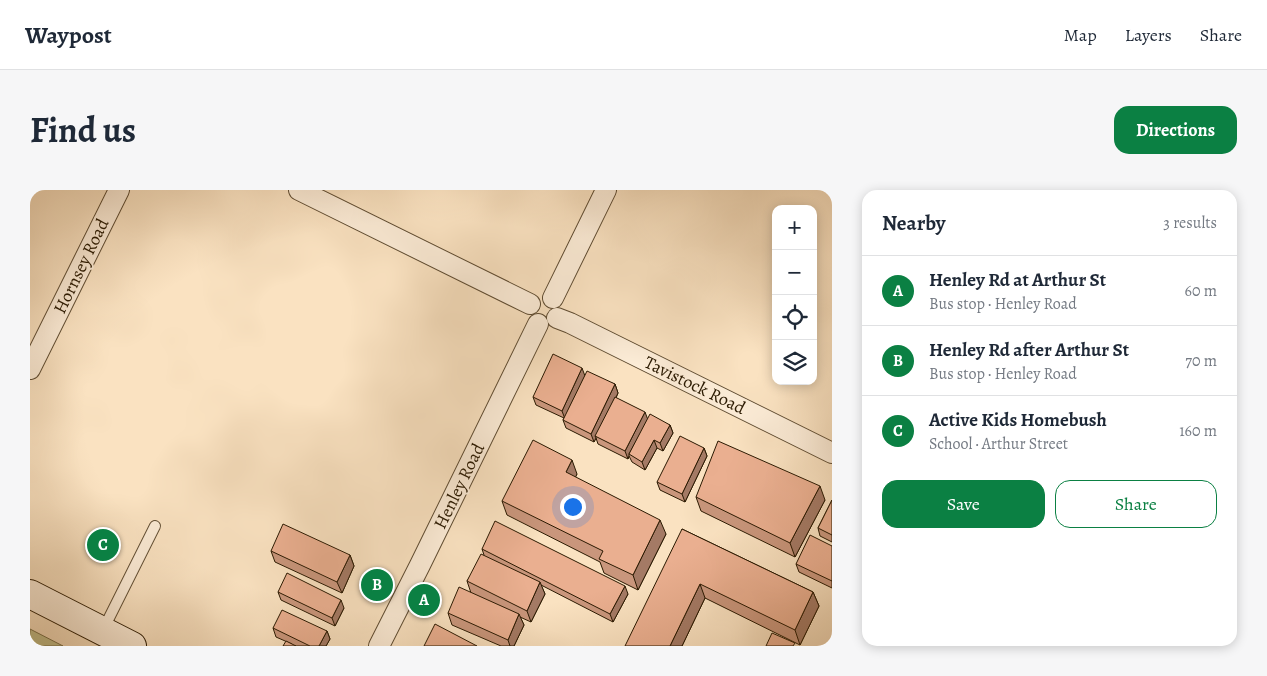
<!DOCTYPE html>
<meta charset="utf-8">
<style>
:root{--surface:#fff;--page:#f6f6f7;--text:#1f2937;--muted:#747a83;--line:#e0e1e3;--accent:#0b8043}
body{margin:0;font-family:Alegreya,serif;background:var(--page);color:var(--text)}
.controls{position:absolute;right:15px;top:15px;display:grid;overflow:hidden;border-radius:10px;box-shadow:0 2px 12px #0003}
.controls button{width:45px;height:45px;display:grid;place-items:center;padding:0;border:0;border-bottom:1px solid var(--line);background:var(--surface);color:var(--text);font:25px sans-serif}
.you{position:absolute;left:542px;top:316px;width:18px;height:18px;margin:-12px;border:4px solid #fff;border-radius:50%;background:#1a73e8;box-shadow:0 0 0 8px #1a73e833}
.badge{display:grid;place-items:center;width:32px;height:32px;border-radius:50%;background:var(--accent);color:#fff;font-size:16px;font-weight:700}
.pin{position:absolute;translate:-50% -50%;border:2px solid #fff;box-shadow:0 1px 5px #0006}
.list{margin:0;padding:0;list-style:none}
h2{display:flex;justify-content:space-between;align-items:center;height:65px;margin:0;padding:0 20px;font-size:21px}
h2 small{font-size:16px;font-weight:400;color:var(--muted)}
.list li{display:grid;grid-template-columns:32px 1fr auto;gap:15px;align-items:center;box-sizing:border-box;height:70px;padding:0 20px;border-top:1px solid var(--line)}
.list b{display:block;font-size:19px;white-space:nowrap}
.list p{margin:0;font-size:16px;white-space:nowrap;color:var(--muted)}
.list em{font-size:16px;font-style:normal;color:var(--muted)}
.actions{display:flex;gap:10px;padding:15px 20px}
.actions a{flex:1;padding:11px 0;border:1px solid var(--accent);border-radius:15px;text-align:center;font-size:18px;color:var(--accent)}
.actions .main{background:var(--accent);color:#fff}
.icon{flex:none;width:28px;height:28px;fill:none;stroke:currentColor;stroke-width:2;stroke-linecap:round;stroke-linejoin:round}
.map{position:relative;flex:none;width:802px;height:456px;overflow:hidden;border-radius:15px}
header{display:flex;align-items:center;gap:30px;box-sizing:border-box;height:70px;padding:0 25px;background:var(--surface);border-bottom:1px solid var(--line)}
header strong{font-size:24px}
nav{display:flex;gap:28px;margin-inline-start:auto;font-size:18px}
.intro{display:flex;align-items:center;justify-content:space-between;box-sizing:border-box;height:120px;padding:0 30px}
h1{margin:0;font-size:35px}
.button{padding:12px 22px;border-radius:15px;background:var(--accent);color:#fff;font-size:18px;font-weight:700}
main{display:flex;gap:30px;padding:0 30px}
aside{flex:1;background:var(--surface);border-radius:15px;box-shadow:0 2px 12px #0003}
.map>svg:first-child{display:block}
.green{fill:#c4c28e;stroke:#786e48}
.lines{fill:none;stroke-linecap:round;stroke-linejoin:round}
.lane-casing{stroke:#5f4c32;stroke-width:12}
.street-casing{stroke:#5f4c32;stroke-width:22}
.secondary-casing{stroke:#2b1a02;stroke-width:30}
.lane{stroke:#fcecd7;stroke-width:10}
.street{stroke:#fcecd7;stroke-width:20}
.secondary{stroke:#fcecd7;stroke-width:28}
.wall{fill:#c9967c;stroke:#2b1a02}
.shaded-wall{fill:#a47a65;stroke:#2b1a02}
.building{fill:#eaaf90;stroke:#2b1a02}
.labels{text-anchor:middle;stroke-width:4;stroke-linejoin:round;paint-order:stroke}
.street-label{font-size:18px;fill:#2b1a02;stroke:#fcecd7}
</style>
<header>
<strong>Waypost</strong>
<nav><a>Map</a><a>Layers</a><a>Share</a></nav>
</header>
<div class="intro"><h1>Find us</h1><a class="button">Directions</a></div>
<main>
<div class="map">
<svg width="802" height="456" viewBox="0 0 802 456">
<rect width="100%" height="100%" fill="#fae2c1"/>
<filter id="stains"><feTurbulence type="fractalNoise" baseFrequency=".004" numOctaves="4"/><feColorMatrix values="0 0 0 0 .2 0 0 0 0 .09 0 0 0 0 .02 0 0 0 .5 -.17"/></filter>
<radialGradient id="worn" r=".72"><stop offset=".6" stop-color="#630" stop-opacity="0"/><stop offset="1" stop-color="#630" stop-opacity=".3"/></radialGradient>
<polygon class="green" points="0,439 33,456 0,456"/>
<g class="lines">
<defs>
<polyline id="lane" points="73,440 125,336"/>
<g id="street">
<polyline points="269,0 500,114"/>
<polyline points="523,108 576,0"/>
<polyline points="527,128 540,133 802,263"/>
<polyline points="0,179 89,0"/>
<polyline points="349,456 390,375 508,134"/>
</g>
<polyline id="secondary" points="0,404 102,456"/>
</defs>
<use href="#lane" class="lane-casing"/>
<use href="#street" class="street-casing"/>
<use href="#secondary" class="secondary-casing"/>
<use href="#lane" class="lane"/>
<use href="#street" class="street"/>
<use href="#secondary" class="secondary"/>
</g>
<g class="wall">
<polygon points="555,185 585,194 588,203 586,208 617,229 640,235 643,243 633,261 627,258 615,280 602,272 599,266 598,269 568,254 566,248 564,252 536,238 533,230 534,228 506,215 503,207"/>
<polygon points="674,258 677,266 655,312 630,300 627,292"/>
<polygon points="547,284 545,287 636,344 608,400 574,383 570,372 477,325 472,311"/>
<polygon points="666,307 795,310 765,367 671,321"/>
<polygon points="802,310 802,352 790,346 788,338"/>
<polygon points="652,339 783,402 789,416 770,455 675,408 652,456"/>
<polygon points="802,356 802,398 769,382 766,374"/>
<polygon points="452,359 598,404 583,432 511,395 515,404 501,432 490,427 494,435 484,456 471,456 422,435 418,423 441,403 437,391 454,365"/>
<polygon points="241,361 320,365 324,376 312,403 245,372"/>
<polygon points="248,402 314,418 305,436 251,410"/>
<polygon points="243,438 297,441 300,449 296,456 253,456 262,454 246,447"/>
</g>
<g class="shaded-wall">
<polygon points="552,178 555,186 535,229 532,221"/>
<polygon points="585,194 588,203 567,247 565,246 566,248 564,252 561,244"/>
<polygon points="615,222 618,230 599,264 599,266 598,269 595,261"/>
<polygon points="640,235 643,243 633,261 630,253"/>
<polygon points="624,250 627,258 615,280 612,272"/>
<polygon points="674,258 677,266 655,312 652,304"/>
<polygon points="542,270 547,284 541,297 536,282"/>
<polygon points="790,296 795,310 765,367 760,353"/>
<polygon points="630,330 636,344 608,400 603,385"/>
<polygon points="320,365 324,376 312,403 307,392"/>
<polygon points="510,392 515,404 501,432 497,421"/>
<polygon points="670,394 675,408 652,456 640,456"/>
<polygon points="595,396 598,404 583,432 580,424"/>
<polygon points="783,402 789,416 770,455 765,440"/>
<polygon points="311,410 314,418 305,436 302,428"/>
<polygon points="489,424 494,435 484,456 480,456 478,450"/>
<polygon points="297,441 300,449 296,456 289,456"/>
</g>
<g class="building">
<polygon points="523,164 552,178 532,221 503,207"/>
<polygon points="557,181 585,194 561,244 533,230"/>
<polygon points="585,207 615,222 595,261 565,246"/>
<polygon points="620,224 640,235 630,253 624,250 612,272 599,264"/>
<polygon points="650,246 674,258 652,304 627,292"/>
<polygon points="503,250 542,270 536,282 630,330 603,385 569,369 573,361 472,311"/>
<polygon points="688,251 790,296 760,353 666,307"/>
<polygon points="802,310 802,345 788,338"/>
<polygon points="465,331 595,396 580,424 452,359"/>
<polygon points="253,334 320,365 307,392 241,361"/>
<polygon points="652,339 783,402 765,440 670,394 640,456 595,456"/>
<polygon points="780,345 802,356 802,391 766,374"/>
<polygon points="451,364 510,392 497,421 437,391"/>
<polygon points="257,383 311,410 302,428 248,402"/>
<polygon points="429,397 489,424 478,450 418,423"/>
<polygon points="252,420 297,441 289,456 280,456 243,438"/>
<polygon points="405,434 447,456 394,456"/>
<polygon points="742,443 765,453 763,456 736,456"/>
<polygon points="256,451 266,456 253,456"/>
</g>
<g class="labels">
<g class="street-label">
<text transform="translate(51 76) rotate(-64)" y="6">Hornsey Road</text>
<text transform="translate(665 195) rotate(26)" y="6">Tavistock Road</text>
<text transform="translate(429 296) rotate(-64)" y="6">Henley Road</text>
</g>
</g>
<rect width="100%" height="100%" filter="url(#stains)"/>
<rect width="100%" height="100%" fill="url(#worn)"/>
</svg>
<div class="controls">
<button>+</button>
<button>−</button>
<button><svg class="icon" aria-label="locate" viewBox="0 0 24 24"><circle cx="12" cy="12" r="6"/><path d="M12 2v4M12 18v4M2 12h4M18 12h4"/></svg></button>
<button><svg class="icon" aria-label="layers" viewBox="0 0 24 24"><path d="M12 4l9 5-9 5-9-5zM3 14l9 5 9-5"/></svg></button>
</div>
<div class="you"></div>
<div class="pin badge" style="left:394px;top:410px">A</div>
<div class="pin badge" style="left:347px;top:395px">B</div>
<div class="pin badge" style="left:73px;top:355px">C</div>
</div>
<aside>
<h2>Nearby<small>3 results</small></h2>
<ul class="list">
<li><span class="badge">A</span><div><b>Henley Rd at Arthur St</b><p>Bus stop · Henley Road</p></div><em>60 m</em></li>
<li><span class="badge">B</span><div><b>Henley Rd after Arthur St</b><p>Bus stop · Henley Road</p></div><em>70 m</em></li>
<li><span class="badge">C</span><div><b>Active Kids Homebush</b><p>School · Arthur Street</p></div><em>160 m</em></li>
</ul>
<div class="actions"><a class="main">Save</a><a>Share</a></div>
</aside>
</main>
